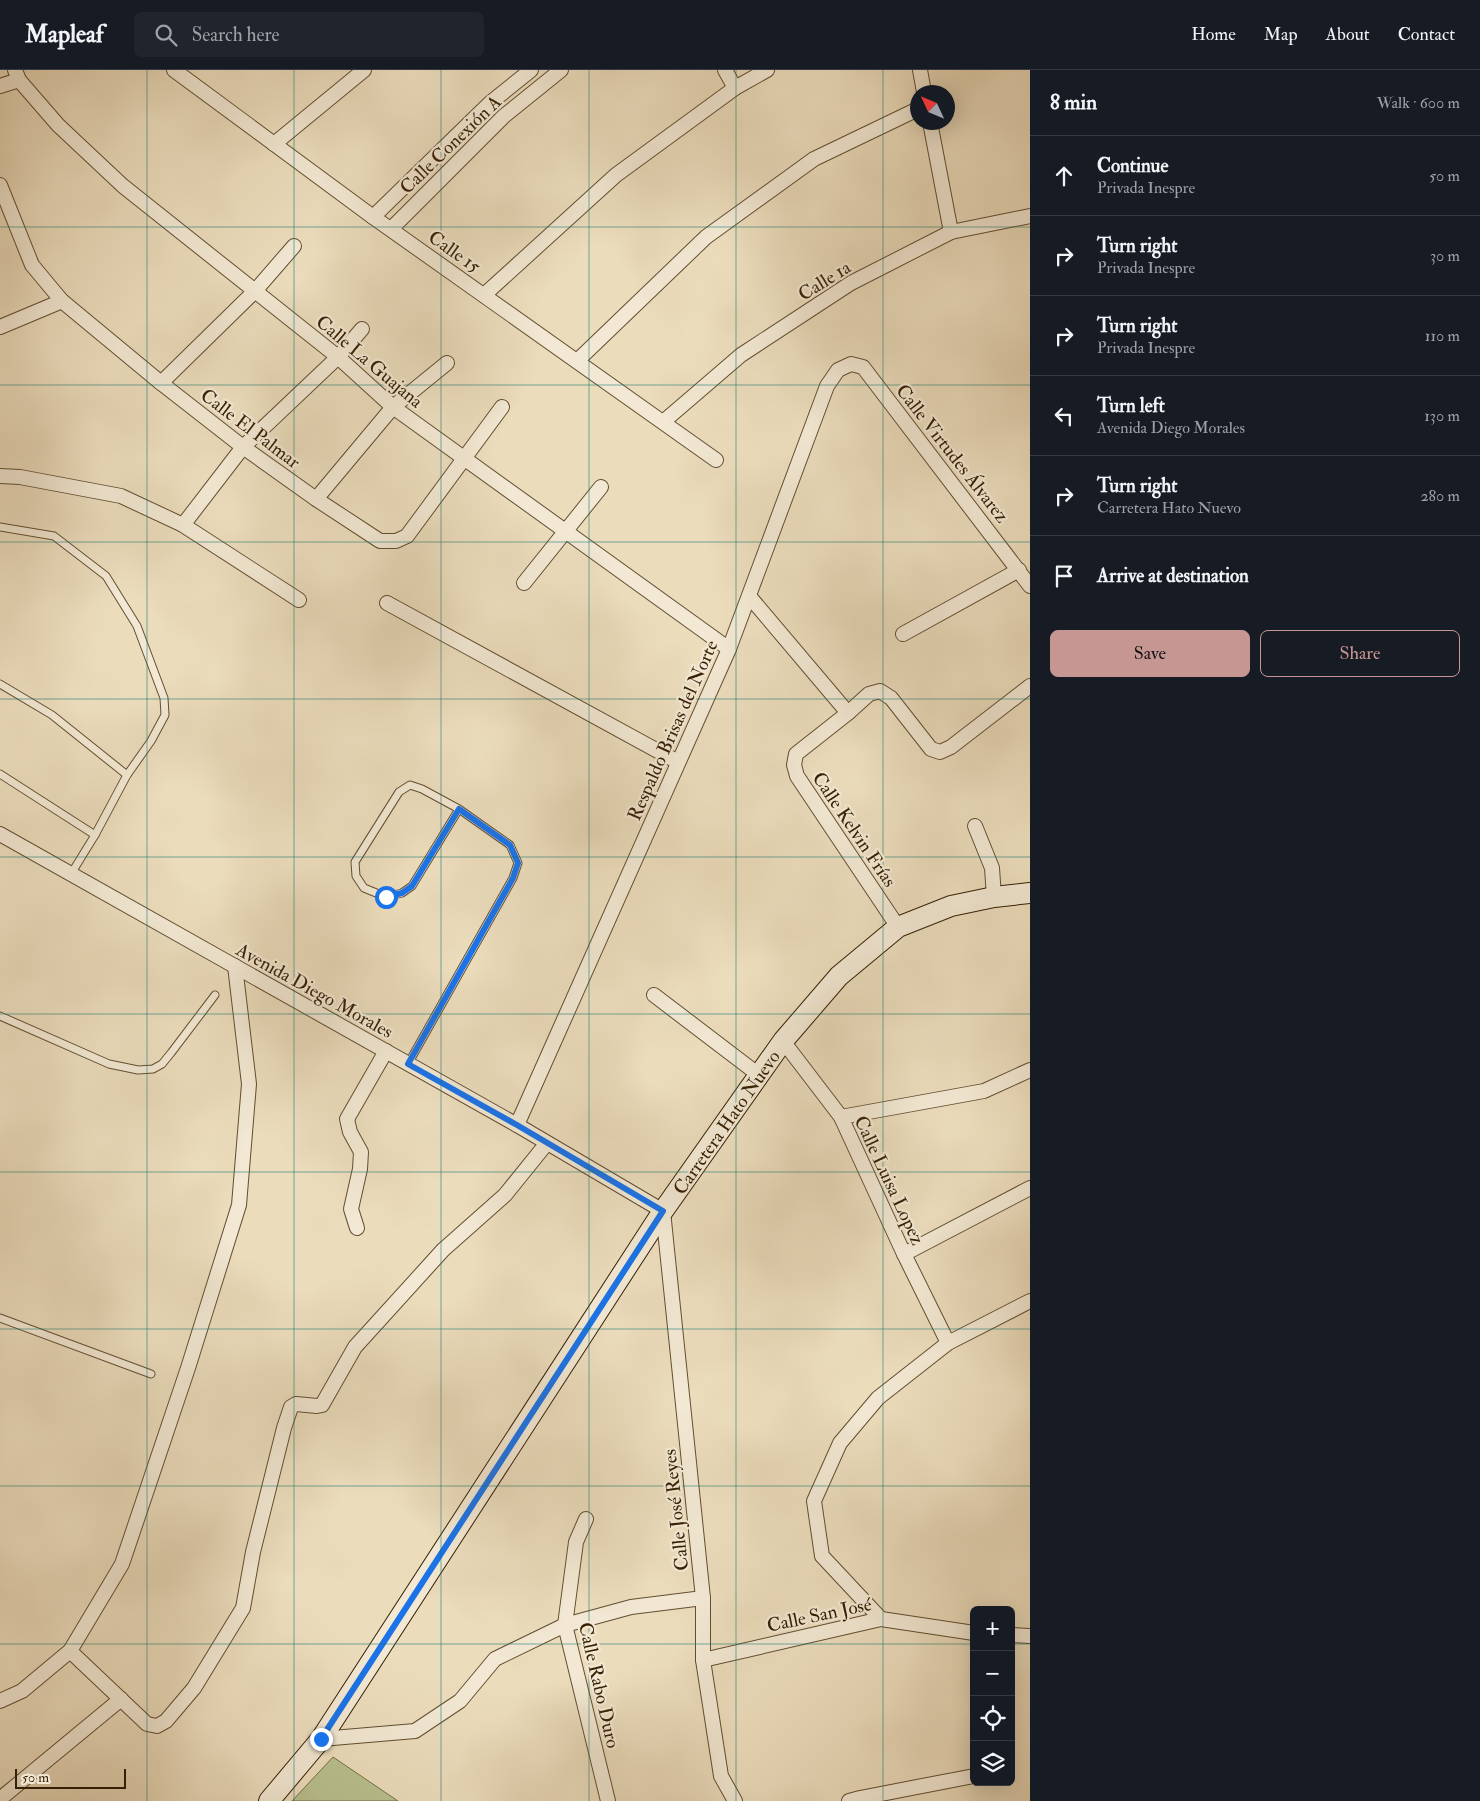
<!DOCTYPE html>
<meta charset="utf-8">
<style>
:root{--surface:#171b24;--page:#20242c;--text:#f1f3f6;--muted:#9ea1a6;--line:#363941;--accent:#c59692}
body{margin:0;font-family:"IM FELL Double Pica",serif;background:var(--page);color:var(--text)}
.controls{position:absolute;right:15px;bottom:15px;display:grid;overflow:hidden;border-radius:8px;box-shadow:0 5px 20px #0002}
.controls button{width:45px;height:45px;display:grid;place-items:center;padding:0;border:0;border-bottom:1px solid var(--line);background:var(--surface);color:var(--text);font:25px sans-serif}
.compass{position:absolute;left:910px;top:15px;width:45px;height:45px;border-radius:50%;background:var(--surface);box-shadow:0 5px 20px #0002;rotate:314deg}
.scale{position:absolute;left:15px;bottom:12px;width:111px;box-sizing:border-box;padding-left:5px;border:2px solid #361f03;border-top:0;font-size:14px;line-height:18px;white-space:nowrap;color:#361f03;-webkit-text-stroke:4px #f2e8d3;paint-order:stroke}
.stop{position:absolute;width:15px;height:15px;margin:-11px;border:4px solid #1a73e8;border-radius:50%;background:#fff}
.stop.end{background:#1a73e8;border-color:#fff;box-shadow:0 1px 5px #0008}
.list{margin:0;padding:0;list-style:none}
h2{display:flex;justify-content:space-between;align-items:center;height:65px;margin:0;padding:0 20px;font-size:21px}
h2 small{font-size:16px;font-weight:400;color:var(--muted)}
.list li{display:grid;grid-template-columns:32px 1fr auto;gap:15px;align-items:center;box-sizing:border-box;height:80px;padding:0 20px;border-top:1px solid var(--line)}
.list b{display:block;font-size:19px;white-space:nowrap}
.list p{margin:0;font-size:16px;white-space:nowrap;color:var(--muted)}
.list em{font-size:16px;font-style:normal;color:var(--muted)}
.actions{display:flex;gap:10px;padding:15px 20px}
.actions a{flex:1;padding:11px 0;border:1px solid var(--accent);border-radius:8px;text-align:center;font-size:18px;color:var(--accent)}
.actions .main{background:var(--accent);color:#111}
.icon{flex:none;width:28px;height:28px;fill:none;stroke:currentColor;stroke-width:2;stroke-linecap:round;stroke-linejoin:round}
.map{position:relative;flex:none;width:1030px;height:1731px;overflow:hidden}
header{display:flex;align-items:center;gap:30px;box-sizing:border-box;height:70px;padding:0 25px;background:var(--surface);border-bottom:1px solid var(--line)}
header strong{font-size:24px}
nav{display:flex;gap:28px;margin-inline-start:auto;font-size:18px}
.search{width:350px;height:45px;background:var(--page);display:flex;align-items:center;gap:12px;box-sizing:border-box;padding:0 18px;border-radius:8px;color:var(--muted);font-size:19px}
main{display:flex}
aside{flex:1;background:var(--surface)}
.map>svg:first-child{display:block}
.green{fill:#b8c08f;stroke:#777049}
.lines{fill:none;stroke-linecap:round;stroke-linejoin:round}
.service-casing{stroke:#634e31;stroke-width:9}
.minor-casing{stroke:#634e31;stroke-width:16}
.secondary-casing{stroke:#361f03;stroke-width:22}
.service{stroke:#f2e8d3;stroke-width:7}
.minor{stroke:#f2e8d3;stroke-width:14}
.secondary{stroke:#f2e8d3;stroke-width:20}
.route{stroke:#1a73e8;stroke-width:6}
.grid{fill:none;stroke:#0f766e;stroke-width:1;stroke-opacity:0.55}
.labels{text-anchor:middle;stroke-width:4.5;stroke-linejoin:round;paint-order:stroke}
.street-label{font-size:19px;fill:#361f03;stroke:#f2e8d3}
</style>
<header>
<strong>Mapleaf</strong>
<div class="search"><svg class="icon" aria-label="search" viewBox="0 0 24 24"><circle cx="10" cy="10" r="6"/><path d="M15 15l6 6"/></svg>Search here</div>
<nav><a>Home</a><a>Map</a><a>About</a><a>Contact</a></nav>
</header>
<main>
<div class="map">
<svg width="1030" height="1731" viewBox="0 0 1030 1731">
<rect width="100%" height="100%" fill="#ebdcbc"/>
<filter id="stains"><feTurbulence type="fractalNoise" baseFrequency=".004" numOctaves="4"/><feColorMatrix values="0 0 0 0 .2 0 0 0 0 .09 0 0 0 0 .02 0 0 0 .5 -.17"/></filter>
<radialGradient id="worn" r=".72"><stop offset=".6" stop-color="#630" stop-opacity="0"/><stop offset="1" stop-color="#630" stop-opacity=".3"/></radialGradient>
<polygon class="green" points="333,1687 398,1731 292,1731"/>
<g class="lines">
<defs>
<g id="service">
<polyline points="0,457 54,466 106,506 137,556 164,628 165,645 151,671 127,705 95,765 71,804"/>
<polyline points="0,614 52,645 127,705"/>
<polyline points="0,704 95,765"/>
<polyline points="0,946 109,994 138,1000 153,999 162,994 171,983 215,925"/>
<polyline points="408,994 513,808 518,793 510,775 459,739 422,719 410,715 399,722 355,792 356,806 364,818 386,827 402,823 412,816 459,739"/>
<polyline points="0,1248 151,1304"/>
</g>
<g id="minor">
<polyline points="15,0 19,10 58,55 123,116 338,287 393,337 729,579"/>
<polyline points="174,0 373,147 716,390"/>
<polyline points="725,0 735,18"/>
<polyline points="920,0 924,22"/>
<polyline points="0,16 19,10"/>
<polyline points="930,52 951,162"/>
<polyline points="274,74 364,0"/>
<polyline points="0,115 32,195 62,231 161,313 243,377 316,429 380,471 396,471 407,466 502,337"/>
<polyline points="373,147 490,33 531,0"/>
<polyline points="391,159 504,46 561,0"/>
<polyline points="484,225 616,105 735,18 767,0"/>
<polyline points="0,257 62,231"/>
<polyline points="577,291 706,167 814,89 918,39"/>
<polyline points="161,313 255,221 294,176"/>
<polyline points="663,352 741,285 851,213 951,162 1030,146"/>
<polyline points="0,406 20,407 121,426 183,455 299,530"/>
<polyline points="316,429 393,337 447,293"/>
<polyline points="183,455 243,377 338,287 362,259"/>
<polyline points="524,513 601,417"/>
<polyline points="749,526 848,643"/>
<polyline points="387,533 678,692"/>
<polyline points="903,564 1019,500"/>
<polyline points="975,756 992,798 994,827"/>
<polyline points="0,764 517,1055 663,1141 703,1528 703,1590 721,1706 735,1731"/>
<polyline points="898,857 797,706 794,695 796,684 848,643 869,624 880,621 891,628 931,679 940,682 951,677 1030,616"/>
<polyline points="654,925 759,1005"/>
<polyline points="783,971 841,1047 904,1184 948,1273"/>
<polyline points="841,1047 984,1021 1030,1000"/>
<polyline points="517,1055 729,579 827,316 838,300 851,294 863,297 1030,516"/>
<polyline points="357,1158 351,1139 360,1099 361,1082 350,1062 347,1049 386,981"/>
<polyline points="904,1184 1030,1118"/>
<polyline points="586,1449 576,1472 565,1555 608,1731"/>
<polyline points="881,1549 822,1486 814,1431 840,1373 878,1328 948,1273 1030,1231"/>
<polyline points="1011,1565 1030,1566"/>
<polyline points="70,1581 147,1654 157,1656 166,1651 194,1618 243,1538 253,1482 284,1358 291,1337 296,1334 317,1336 322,1335 355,1277 443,1180 505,1125 547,1073"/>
<polyline points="703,1590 881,1549 974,1563"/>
<polyline points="0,1631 22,1621 70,1581 122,1494 188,1298 239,1135 249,1014 235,896"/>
<polyline points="321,1669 415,1661 460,1631 495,1589 565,1555 631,1537 703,1528"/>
<polyline points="0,1729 121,1629"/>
<polyline points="849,1731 860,1728 974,1706"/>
</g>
<polyline id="secondary" points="269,1731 321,1669 663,1141 783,971 839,906 898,857 951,836 994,827 1030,823"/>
</defs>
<use href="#service" class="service-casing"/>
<use href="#minor" class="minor-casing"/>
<use href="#secondary" class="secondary-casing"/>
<use href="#service" class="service"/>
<use href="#minor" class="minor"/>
<use href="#secondary" class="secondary"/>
</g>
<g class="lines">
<polyline class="route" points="321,1669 663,1141 517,1055 408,994 513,808 518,793 510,775 459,739 412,816 402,823 386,827"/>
</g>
<path class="grid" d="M147,0V1731M294,0V1731M441,0V1731M589,0V1731M736,0V1731M883,0V1731M0,157H1030M0,315H1030M0,472H1030M0,629H1030M0,787H1030M0,944H1030M0,1102H1030M0,1259H1030M0,1416H1030M0,1574H974M1011,1574H1030"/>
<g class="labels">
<g class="street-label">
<text transform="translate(450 74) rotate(-44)" y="7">Calle Conexión A</text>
<text transform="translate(455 181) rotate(35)" y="7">Calle 15</text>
<text transform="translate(824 210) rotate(-32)" y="7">Calle 1a</text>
<text transform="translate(370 291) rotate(40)" y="7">Calle La Guajana</text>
<text transform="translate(251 358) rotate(37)" y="7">Calle El Palmar</text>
<text transform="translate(953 383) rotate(52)" y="7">Calle Virtudes Álvarez</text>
<text transform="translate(672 660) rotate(-66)" y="7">Respaldo Brisas del Norte</text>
<text transform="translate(855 759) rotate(56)" y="7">Calle Kelvin Frías</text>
<text transform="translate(315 920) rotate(29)" y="7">Avenida Diego Morales</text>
<text transform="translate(726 1052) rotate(-55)" y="7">Carretera Hato Nuevo</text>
<text transform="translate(890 1110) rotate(65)" y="7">Calle Luisa Lopez</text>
<text transform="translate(675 1440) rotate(-96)" y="7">Calle José Reyes</text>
<text transform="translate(819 1544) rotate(-12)" y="7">Calle San José</text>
<text transform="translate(600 1615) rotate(77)" y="7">Calle Rabo Duro</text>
</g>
</g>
<rect width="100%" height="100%" filter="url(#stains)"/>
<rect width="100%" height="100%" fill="url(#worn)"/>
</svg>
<div class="controls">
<button>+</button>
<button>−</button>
<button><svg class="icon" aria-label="locate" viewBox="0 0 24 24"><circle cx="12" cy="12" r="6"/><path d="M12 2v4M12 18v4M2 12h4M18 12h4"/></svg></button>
<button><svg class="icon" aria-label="layers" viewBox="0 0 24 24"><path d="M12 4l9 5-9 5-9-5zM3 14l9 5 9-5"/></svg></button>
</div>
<svg class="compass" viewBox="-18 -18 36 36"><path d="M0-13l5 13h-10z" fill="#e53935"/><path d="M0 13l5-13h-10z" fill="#9ea1a6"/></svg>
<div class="scale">50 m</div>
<div class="stop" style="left:386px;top:827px"></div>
<div class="stop end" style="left:321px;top:1669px"></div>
</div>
<aside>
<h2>8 min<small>Walk · 600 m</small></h2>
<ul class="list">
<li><svg class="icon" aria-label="ahead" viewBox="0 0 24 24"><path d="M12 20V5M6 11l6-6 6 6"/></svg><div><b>Continue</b><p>Privada Inespre</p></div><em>50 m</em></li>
<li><svg class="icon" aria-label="right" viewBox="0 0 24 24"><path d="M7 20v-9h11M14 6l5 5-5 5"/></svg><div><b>Turn right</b><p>Privada Inespre</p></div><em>30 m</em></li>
<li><svg class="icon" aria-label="right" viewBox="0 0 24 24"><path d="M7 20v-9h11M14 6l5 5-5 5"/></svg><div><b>Turn right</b><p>Privada Inespre</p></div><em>110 m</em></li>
<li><svg class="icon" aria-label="left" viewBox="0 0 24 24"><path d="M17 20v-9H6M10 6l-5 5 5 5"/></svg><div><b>Turn left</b><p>Avenida Diego Morales</p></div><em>130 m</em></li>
<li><svg class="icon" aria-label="right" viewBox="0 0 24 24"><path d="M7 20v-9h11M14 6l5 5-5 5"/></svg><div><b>Turn right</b><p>Carretera Hato Nuevo</p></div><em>280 m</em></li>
<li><svg class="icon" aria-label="arrive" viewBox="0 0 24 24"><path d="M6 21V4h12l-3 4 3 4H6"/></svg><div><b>Arrive at destination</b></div></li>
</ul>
<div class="actions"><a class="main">Save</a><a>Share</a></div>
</aside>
</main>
